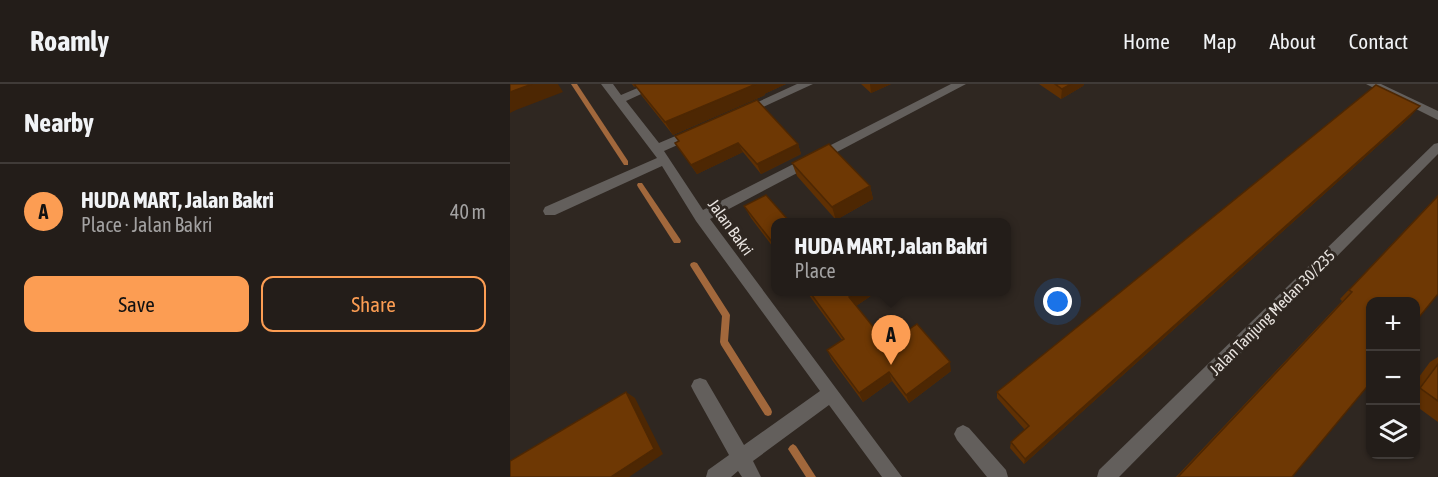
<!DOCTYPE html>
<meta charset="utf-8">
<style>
:root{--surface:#231d19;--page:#2b2622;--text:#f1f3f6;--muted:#a3a2a2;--line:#403b38;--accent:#fc9d53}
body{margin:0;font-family:"Asap Condensed",sans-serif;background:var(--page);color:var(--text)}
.controls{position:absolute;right:18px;bottom:18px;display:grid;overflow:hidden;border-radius:12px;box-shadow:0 2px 4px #0004}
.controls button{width:54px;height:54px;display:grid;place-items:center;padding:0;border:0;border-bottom:2px solid var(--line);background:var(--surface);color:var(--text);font:30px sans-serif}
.you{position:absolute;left:548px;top:218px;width:21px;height:21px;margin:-15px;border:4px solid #fff;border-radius:50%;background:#1a73e8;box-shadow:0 0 0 9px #1a73e833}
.badge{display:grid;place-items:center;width:39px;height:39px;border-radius:50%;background:var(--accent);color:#111;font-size:20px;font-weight:700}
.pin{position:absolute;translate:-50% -50px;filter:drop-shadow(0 2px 3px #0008)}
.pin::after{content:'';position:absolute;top:32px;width:21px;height:18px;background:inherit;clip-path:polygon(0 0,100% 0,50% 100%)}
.popup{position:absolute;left:261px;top:134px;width:240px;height:78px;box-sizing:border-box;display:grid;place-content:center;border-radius:12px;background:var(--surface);filter:drop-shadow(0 2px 4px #0005);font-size:20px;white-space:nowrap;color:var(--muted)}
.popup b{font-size:22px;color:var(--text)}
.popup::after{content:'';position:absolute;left:50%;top:100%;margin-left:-12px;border:12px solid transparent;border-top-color:var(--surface)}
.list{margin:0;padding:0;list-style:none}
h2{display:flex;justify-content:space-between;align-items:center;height:78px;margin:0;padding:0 24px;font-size:26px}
h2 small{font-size:20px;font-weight:400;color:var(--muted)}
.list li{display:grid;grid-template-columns:39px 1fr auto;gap:18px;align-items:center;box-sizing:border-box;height:96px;padding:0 24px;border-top:2px solid var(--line)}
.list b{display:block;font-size:22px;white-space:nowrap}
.list p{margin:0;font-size:20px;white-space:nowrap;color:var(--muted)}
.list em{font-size:20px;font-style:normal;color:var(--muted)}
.actions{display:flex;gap:12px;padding:18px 24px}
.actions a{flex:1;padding:14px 0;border:2px solid var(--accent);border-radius:12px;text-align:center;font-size:21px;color:var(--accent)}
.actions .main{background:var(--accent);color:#111}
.icon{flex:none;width:33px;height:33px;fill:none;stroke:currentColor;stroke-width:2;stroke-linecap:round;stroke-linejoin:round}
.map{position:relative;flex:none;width:928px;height:393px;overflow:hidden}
header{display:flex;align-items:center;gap:36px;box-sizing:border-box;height:84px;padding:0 30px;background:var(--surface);border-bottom:2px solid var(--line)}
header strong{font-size:28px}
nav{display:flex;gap:33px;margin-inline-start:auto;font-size:21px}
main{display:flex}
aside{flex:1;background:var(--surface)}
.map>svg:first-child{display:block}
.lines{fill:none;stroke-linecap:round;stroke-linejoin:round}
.stream{fill:#a2683c;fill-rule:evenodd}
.street{fill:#635f5c;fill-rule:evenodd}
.wall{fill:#5f3003}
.shaded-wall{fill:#4d2703}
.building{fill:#6e3804;stroke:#4d2703;stroke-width:1.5}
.labels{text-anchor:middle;stroke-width:6;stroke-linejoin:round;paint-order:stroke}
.street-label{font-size:16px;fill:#e9e4e0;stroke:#2f2721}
</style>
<header>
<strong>Roamly</strong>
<nav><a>Home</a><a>Map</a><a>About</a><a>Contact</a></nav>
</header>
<main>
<aside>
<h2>Nearby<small></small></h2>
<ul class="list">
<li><span class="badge">A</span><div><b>HUDA MART, Jalan Bakri</b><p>Place · Jalan Bakri</p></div><em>40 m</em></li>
</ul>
<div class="actions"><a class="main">Save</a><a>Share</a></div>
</aside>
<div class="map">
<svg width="928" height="393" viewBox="0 0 928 393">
<rect width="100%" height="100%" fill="#2f2721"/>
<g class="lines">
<g class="stream">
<polygon points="61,0 67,0 118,77 118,81 114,81"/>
<polygon points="128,99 132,99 170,155 171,157 170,159 164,159 128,103 127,101"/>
<polygon points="184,178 187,179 219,229 220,231 218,257 261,325 262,328 261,331 258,332 255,331 211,261 210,258 212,232 181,183 180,181 181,179"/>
<polygon points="283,360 286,362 306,393 296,393 278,365 280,362"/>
</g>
<g class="street">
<polygon points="91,0 103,0 111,11 137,0 153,0 116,17 149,59 182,45 190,45 190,51 154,67 193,126 441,0 456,0 200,135 392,393 372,393 319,321 243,377 251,393 232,393 228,387 221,393 196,393 198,386 219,371 184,308 181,302 184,296 190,294 196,296 234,361 310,307 186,137 152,82 45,131 35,131 33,127 35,123 147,74"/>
<polygon points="287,0 303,0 236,31 228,31 226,28"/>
<polygon points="856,0 871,0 928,27 928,36"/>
<polygon points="928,59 928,70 609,393 587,393 589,386 924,60"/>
<polygon points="453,341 459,344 496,386 498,393 477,393 447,356 444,350 447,344"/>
</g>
</g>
<g class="wall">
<polygon points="122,0 276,0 254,10 255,11 163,51 132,12 126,2 124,3"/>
<polygon points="351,0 381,0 361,9"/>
<polygon points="529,0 574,0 573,2 551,15"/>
<polygon points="901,32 514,380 500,364 501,358 515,346 487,314 487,308"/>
<polygon points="165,52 288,60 291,70 251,90 233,68 187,90 165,59 169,58"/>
<polygon points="282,79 360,102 363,115 326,136 287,92"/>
<polygon points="928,111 928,210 906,218 782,393 666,393 832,217 830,215"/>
<polygon points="234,122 266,138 266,167 241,134"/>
<polygon points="296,207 368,207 346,222 377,260 441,287 399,319 382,297 353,318 322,276 317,266 332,256"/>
<polygon points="928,273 928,338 906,322 906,297 920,278"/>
</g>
<g class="shaded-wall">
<polygon points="22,0 48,0 53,8 6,26 0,29 0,8"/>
<polygon points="246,0 276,0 254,10 255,11 163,51 155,38"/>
<polygon points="360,0 381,0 361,9"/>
<polygon points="561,0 574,0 573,2 551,15 552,5"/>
<polygon points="910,22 901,32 514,380 515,375"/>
<polygon points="228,59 233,68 187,90 181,81"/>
<polygon points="288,60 291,70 251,90 247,80"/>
<polygon points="360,102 363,115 326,136 322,123"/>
<polygon points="348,207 368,207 343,224 339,213"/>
<polygon points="440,278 441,287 399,319 396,311"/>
<polygon points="379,288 382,297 353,318 349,309"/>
<polygon points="116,308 125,314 153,370 119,393 101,393"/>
</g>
<g class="building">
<polygon points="0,0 22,0 0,8"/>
<polygon points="124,0 246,0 155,38"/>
<polygon points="545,0 561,0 552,5"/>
<polygon points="866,1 910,22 515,375 501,358 519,342 487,308"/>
<polygon points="247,16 288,60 247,80 228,59 181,81 165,59 169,57 165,52"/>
<polygon points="319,60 360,102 322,123 282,79"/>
<polygon points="256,111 280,138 266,138 266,163 234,122"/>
<polygon points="928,112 928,210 906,237 906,218 861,218 861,298 782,393 668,393 842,208 839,206"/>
<polygon points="299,207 348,207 339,213 377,260 407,240 440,278 396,311 379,288 349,309 317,266 334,255"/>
<polygon points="928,280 928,317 910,304"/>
<polygon points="116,308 144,365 101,393 0,393 0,377"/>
</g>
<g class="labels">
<g class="street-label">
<text transform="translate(221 143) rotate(54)" y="6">Jalan Bakri</text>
<text transform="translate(762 228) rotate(-45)" y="6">Jalan Tanjung Medan 30/235</text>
</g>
</g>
</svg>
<div class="controls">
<button>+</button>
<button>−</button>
<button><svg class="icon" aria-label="layers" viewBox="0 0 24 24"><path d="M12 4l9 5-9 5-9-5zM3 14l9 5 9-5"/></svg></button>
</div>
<div class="you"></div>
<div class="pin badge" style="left:381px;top:281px">A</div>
<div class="popup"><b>HUDA MART, Jalan Bakri</b>Place</div>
</div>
</main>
